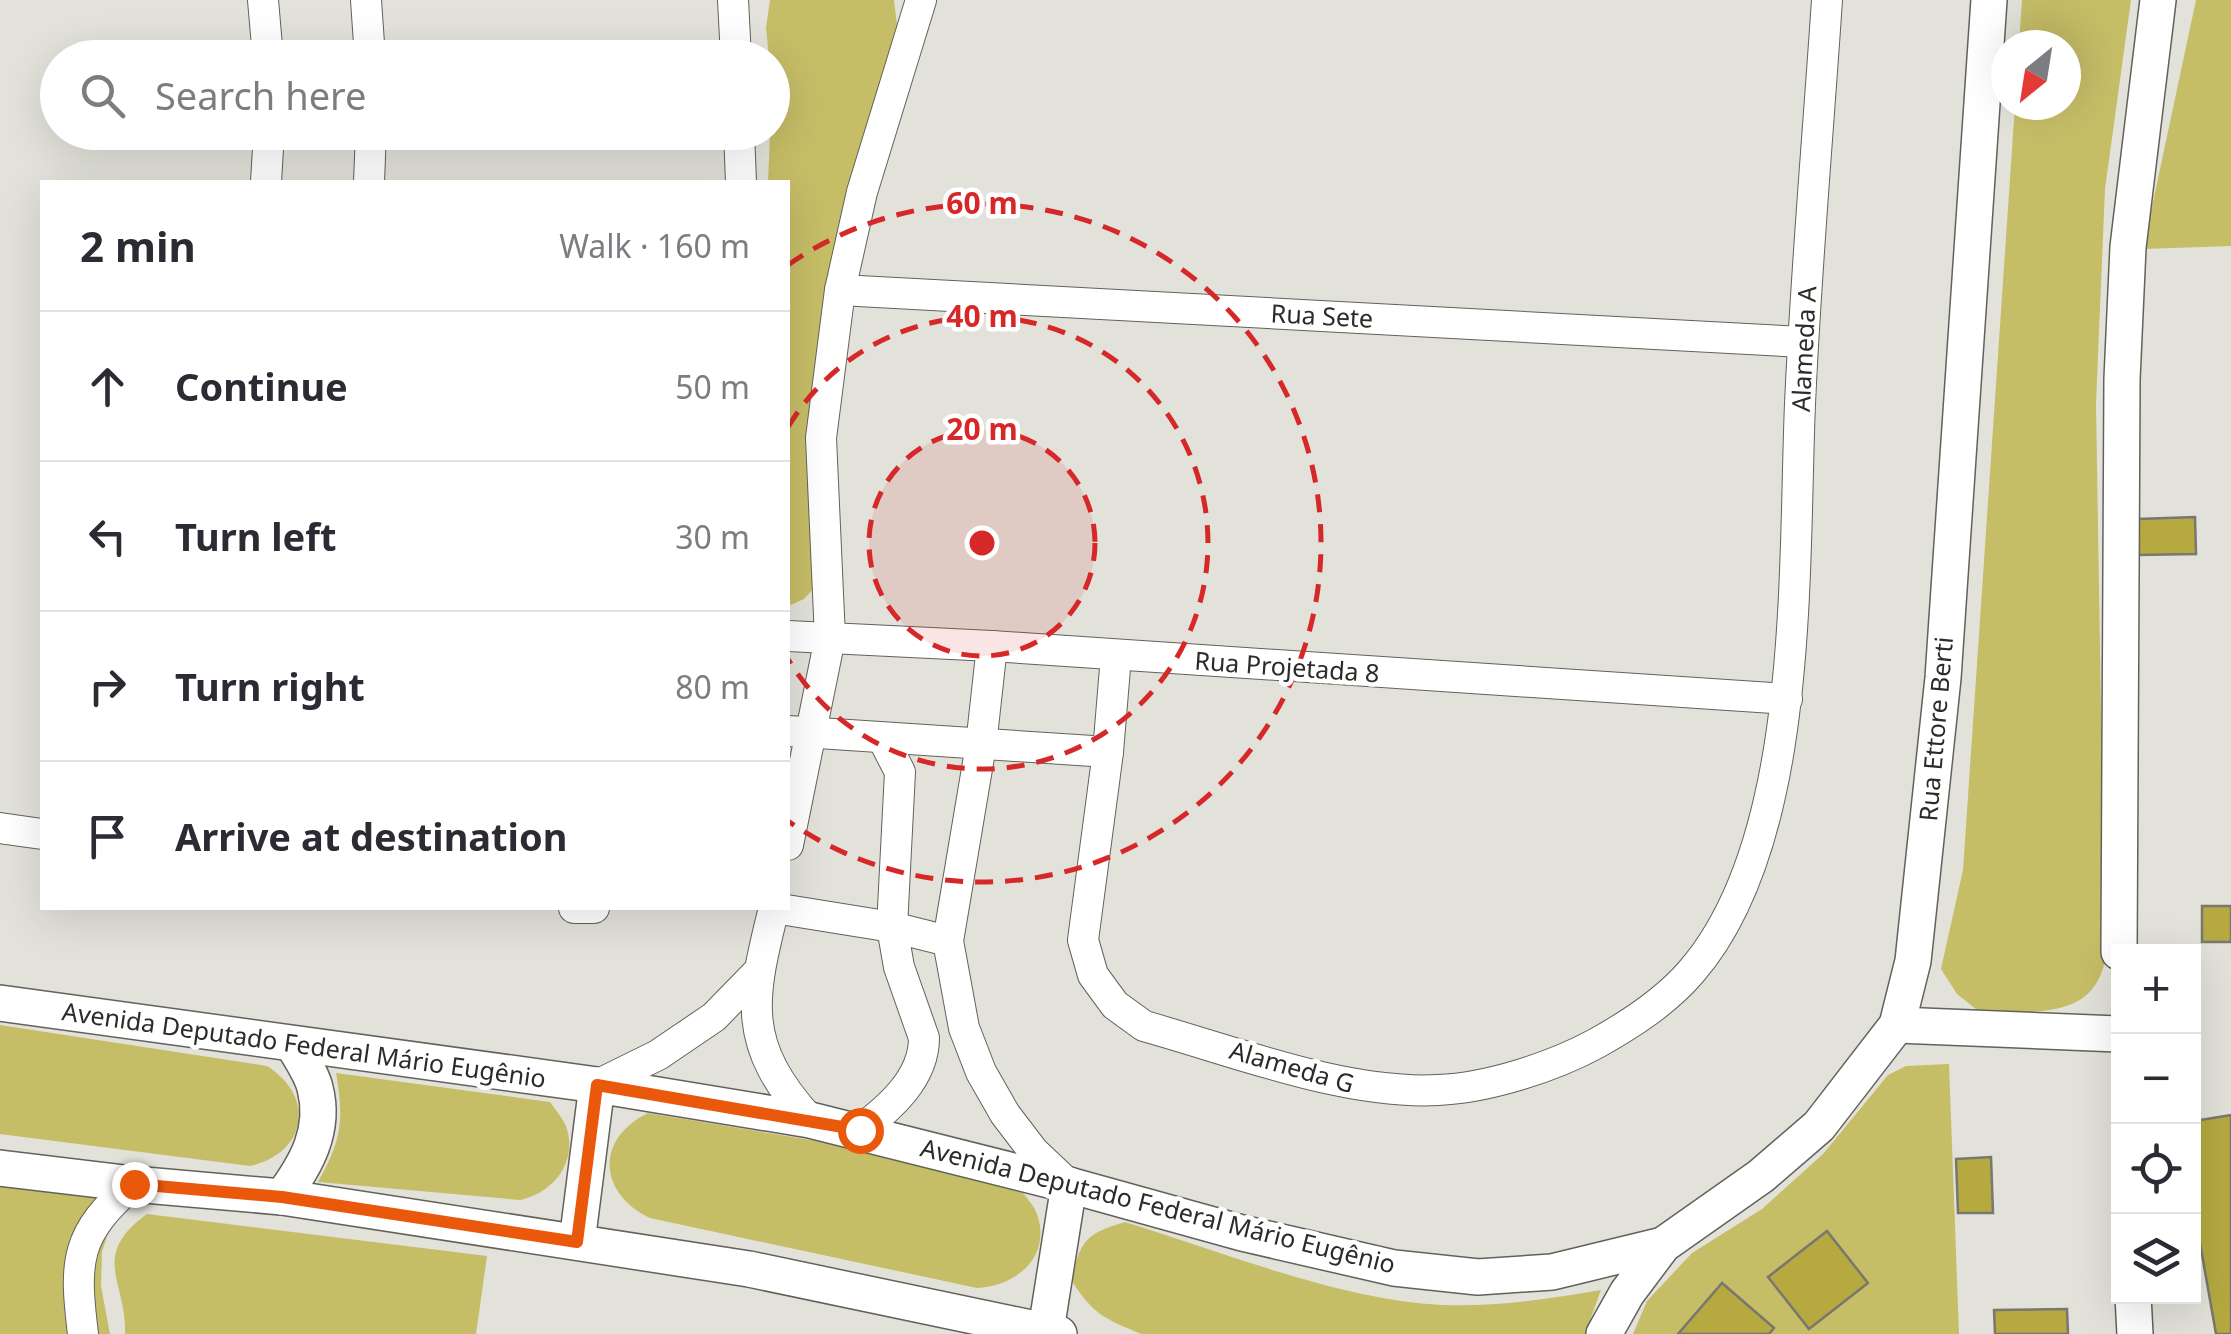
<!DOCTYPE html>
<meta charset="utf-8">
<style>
:root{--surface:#fff;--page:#f2f2f3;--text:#2b2b33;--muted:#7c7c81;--line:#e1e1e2}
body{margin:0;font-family:"Noto Sans",sans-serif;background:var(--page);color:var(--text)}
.controls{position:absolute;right:30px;bottom:30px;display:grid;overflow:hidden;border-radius:0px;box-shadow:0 10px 40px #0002}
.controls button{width:90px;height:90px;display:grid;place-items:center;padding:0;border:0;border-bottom:2px solid var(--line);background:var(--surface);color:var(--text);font:50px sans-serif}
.compass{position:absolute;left:1991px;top:30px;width:90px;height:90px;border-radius:50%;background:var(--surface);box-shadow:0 10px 40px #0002;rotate:210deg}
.stop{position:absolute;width:30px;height:30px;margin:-22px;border:8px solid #ea580c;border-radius:50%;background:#fff}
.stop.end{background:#ea580c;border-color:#fff;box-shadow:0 2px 10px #0008}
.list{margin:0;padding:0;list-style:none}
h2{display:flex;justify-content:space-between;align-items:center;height:130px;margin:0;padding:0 40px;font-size:42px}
h2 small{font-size:32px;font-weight:400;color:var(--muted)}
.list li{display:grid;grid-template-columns:65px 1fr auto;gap:30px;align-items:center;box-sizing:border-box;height:150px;padding:0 40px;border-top:2px solid var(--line)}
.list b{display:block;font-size:38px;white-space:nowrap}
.list em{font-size:32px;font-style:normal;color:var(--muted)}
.icon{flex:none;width:55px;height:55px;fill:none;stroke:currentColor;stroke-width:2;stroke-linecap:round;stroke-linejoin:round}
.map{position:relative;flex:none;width:2231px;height:1334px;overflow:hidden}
.search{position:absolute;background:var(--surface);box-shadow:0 10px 40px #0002;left:40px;top:40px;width:750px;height:110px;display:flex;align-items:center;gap:25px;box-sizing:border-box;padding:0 35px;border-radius:55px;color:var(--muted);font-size:38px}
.panel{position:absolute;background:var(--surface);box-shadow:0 10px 40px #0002;left:40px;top:180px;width:750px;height:730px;border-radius:0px}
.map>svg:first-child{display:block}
.green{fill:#c6bd67}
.building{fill:#b5a940;stroke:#787770;stroke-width:2.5}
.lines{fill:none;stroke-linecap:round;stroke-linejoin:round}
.minor-casing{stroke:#62625b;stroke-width:32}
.tertiary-casing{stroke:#62625b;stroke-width:38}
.minor{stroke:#fff;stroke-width:30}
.tertiary{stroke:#fff;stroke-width:35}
.route{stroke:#ea580c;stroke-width:12}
.ring{fill:none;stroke:#d62828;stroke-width:5;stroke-dasharray:18 12}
.labels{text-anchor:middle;stroke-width:9;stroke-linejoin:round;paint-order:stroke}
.street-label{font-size:25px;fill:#2b2b28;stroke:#fff}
.centre{fill:#d62828;stroke:#fff;stroke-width:5}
.ring-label{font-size:30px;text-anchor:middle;font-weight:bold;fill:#d62828;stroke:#fff;stroke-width:9;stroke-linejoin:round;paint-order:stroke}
</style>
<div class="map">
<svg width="2231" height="1334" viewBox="0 0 2231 1334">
<rect width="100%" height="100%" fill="#e2e2da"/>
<g class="green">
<polygon points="770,0 894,0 897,25 847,201 813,589 804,599 788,606 788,182 768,182 770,133 772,132 772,58 769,57 766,28"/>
<path d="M2022,0H2131L2105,189L2096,403L2105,961C2092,1022 2030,1010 1981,1013L1957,994L1941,969L1963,870L2015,105H2066V45H2019Z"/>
<polygon points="2196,0 2231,0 2231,246 2143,249"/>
<path d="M0,1025L267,1066C316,1097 307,1153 250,1166L0,1134Z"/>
<polygon points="1949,1064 1959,1334 1633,1334 1647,1301 1692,1253 1762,1209 1823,1154 1888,1075 1906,1066"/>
<path d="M336,1073L550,1102C556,1111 564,1119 567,1129C577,1163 553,1193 520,1200L318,1182C342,1140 344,1119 336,1073Z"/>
<path d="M648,1113L835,1144L1019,1188C1025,1196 1034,1205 1037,1214C1052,1257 1016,1286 977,1288L650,1218C598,1193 595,1139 648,1113Z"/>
<polygon points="0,1186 112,1200 116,1208 102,1252 101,1286 110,1334 0,1334"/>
<path d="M147,1214L487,1256L476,1334H125C127,1282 89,1256 147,1214Z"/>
<path d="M1125,1222C1223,1252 1340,1300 1442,1305C1496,1307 1548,1299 1601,1290L1585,1334H1141C1106,1319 1093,1315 1072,1281C1079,1242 1086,1233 1125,1222Z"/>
</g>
<g class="building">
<polygon points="2195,517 2196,554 2139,555 2138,519"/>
<rect x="2202" y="906" width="29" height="36"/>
<polygon points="2231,1115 2231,1334 2216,1334 2194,1209 2194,1121"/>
<polygon points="1991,1157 1993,1213 1958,1213 1956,1159"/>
<polygon points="1827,1231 1868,1283 1809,1329 1768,1277"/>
<polygon points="1722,1283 1774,1328 1769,1334 1678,1334"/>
<polygon points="2067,1309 2068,1334 1995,1334 1994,1310"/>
</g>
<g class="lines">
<defs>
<g id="minor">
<polyline points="263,0 268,58"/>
<polyline points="366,0 370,58"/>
<polyline points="733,0 736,58"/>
<polyline points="739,132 741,182"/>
<polyline points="266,182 269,132"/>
<polyline points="369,182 371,132"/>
<polyline points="840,290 1803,342"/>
<polyline points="788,636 992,646 1787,699"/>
<polyline points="992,646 981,745 948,941 964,1028 981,1072 1005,1114 1034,1152 1069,1185"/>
<path d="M1116,656L1108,752L1083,940L1093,975L1115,1005L1144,1026C1234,1051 1345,1095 1438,1090C1488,1088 1553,1067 1597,1043C1631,1024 1665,1002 1691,972C1805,841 1793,570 1800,404C1806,269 1818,135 1827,0"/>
<polyline points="788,731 1108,752"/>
<polyline points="0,828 42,834"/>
<polyline points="788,845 830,638 821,438 840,290 862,192 921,0"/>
<polyline points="574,908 594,908"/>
<path d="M774,908C751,1000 741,1044 810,1120"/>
<polyline points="774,908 892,927 948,941"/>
<polyline points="597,1085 658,1055 714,1017 758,972"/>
<path d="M860,1130C890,1108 924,1078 924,1038L899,967L892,927L900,772L883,739"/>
<path d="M83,1334C74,1261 75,1234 133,1184"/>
</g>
<g id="tertiary">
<polyline points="2119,952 2122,379 2128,247 2158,0"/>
<polyline points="0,1003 597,1085 810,1120 1069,1185 1242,1233 1394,1268 1478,1277 1552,1272 1663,1245"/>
<polyline points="1897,1025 2118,1034"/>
<polyline points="0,1168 133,1184 282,1197 749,1269 1059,1334"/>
<path d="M282,1197C306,1165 326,1130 315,1088C312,1074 301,1059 294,1046"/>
<polyline points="577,1242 597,1085"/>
<polyline points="2133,1296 2135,1334"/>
<polyline points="1046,1330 1069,1185"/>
<polyline points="1604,1334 1627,1293 1663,1245 1761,1176 1819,1126 1897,1025 1913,961 1943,678 1989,0"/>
</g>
</defs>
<use href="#minor" class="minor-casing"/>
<use href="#tertiary" class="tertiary-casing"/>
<use href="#minor" class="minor"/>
<use href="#tertiary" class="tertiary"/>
</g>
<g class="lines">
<polyline class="route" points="134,1184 282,1197 577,1242 597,1085 860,1130"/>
</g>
<circle cx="982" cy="543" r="113" fill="#d62828" fill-opacity=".12"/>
<g class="ring">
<circle cx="982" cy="543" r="113"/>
<path d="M788 427A226 226 0 1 1 788 659"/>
<path d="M788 265A339 339 0 1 1 788 821"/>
</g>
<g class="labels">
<g class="street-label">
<text transform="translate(1322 316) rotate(3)" y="9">Rua Sete</text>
<text transform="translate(1804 349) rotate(-87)" y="9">Alameda A</text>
<text transform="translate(1287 667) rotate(4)" y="9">Rua Projetada 8</text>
<text transform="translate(1936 729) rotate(-85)" y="9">Rua Ettore Berti</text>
<text transform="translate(304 1045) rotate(8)" y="9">Avenida Deputado Federal Mário Eugênio</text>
<text transform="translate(1292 1067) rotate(16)" y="9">Alameda G</text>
<text transform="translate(1158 1206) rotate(14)" y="9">Avenida Deputado Federal Mário Eugênio</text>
</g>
</g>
<circle cx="982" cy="543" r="15" class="centre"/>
<g class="ring-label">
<text x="982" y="214">60 m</text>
<text x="982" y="327">40 m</text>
<text x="982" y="440">20 m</text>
</g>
</svg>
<div class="controls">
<button>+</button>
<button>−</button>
<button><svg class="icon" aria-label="locate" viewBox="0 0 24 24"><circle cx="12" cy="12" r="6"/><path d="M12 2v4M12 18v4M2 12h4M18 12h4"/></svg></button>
<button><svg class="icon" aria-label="layers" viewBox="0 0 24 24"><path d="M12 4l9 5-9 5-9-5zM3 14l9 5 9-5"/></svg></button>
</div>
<svg class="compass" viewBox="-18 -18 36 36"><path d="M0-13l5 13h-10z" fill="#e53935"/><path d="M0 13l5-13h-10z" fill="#7c7c81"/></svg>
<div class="stop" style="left:860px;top:1130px"></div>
<div class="stop end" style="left:134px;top:1184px"></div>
<div class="search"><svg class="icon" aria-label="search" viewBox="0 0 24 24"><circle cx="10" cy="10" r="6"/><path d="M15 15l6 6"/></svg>Search here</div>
<section class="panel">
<h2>2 min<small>Walk · 160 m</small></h2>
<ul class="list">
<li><svg class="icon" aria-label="ahead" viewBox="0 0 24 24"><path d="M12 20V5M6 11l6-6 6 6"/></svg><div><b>Continue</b></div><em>50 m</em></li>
<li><svg class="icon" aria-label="left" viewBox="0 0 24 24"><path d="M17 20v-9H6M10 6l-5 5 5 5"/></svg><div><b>Turn left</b></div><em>30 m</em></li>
<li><svg class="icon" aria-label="right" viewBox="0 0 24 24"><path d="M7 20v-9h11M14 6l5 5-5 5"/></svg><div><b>Turn right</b></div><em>80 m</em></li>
<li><svg class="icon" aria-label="arrive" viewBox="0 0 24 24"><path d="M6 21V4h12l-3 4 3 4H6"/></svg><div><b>Arrive at destination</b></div></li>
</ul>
</section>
</div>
